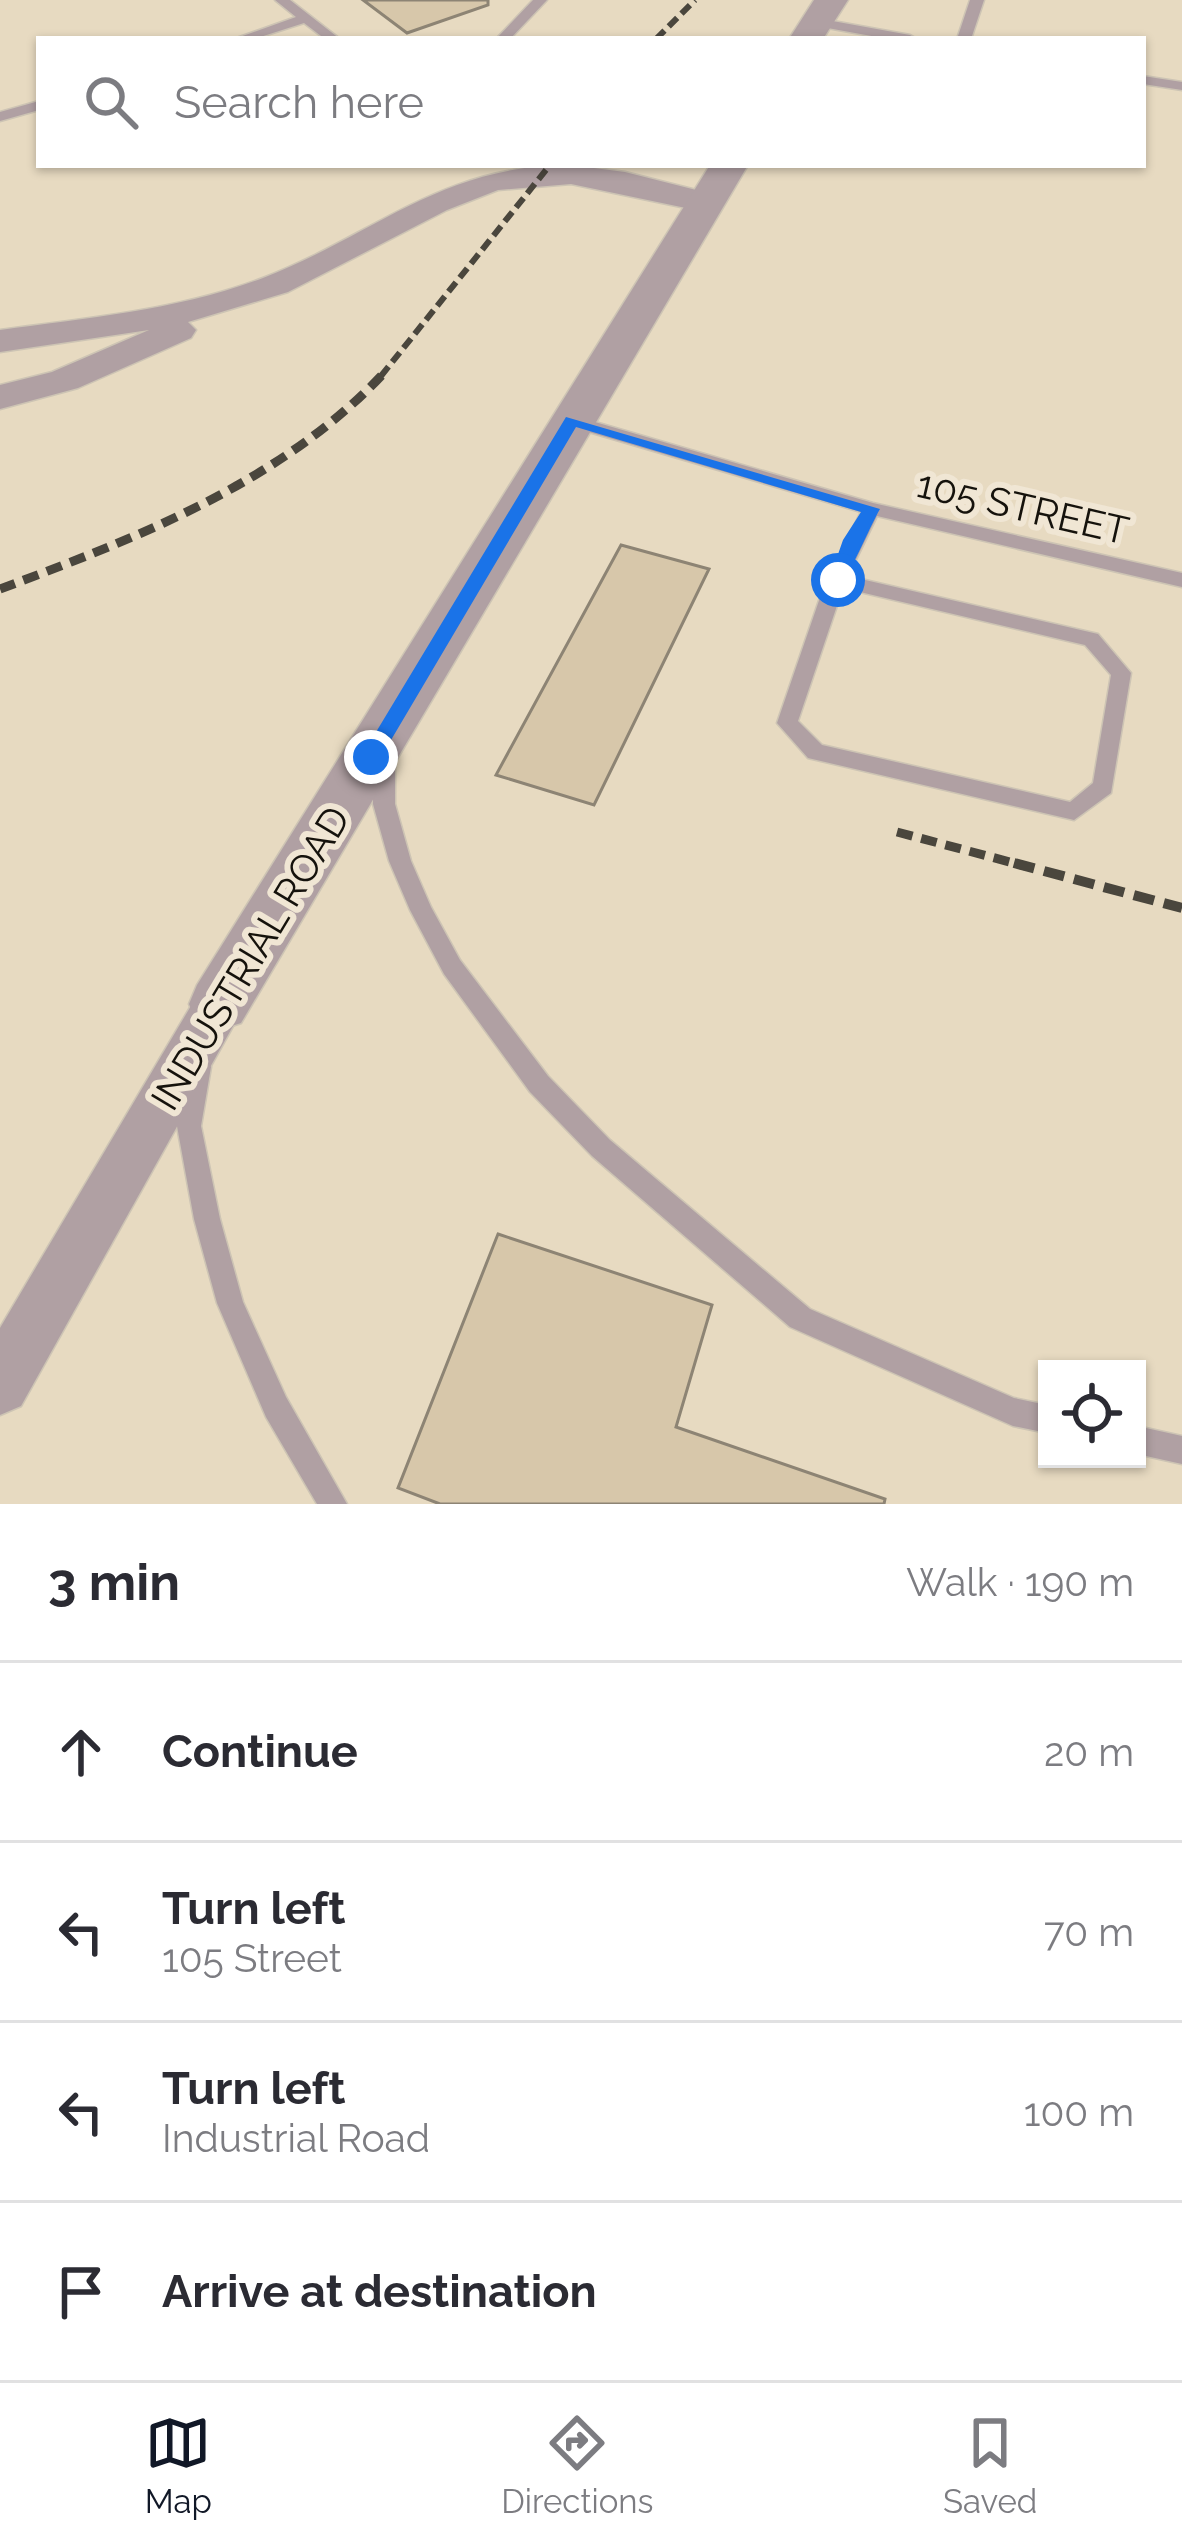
<!DOCTYPE html>
<meta charset="utf-8">
<style>
:root{--surface:#fff;--page:#f2f2f3;--text:#2b2b33;--muted:#7c7c81;--line:#e1e1e2;--accent:#111827}
body{margin:0;font-family:Raleway,sans-serif;background:var(--page);color:var(--text)}
.controls{position:absolute;right:36px;bottom:36px;display:grid;overflow:hidden;border-radius:0px;box-shadow:0 3px 9px #0004}
.controls button{width:108px;height:108px;display:grid;place-items:center;padding:0;border:0;border-bottom:3px solid var(--line);background:var(--surface);color:var(--text);font:60px sans-serif}
.stop{position:absolute;width:36px;height:36px;margin:-27px;border:9px solid #1a73e8;border-radius:50%;background:#fff}
.stop.end{background:#1a73e8;border-color:#fff;box-shadow:0 3px 12px #0008}
.list{margin:0;padding:0;list-style:none}
h2{display:flex;justify-content:space-between;align-items:center;height:156px;margin:0;padding:0 48px;font-size:51px}
h2 small{font-size:39px;font-weight:400;color:var(--muted)}
.list li{display:grid;grid-template-columns:78px 1fr auto;gap:36px;align-items:center;box-sizing:border-box;height:180px;padding:0 48px;border-top:3px solid var(--line)}
.list b{display:block;font-size:45px;white-space:nowrap}
.list p{margin:0;font-size:39px;white-space:nowrap;color:var(--muted)}
.list em{font-size:39px;font-style:normal;color:var(--muted)}
.icon{flex:none;width:66px;height:66px;fill:none;stroke:currentColor;stroke-width:2;stroke-linecap:round;stroke-linejoin:round}
.map{position:relative;flex:none;width:1182px;height:1504px;overflow:hidden}
.search{position:absolute;background:var(--surface);box-shadow:0 3px 9px #0004;left:36px;right:36px;top:36px;height:132px;display:flex;align-items:center;gap:30px;box-sizing:border-box;padding:0 42px;border-radius:0px;color:var(--muted);font-size:45px}
.sheet{height:876px;background:var(--surface)}
nav{display:flex;justify-content:space-around;align-items:center;box-sizing:border-box;height:168px;border-top:3px solid var(--line);background:var(--surface);font-size:33px;color:var(--muted)}
nav a{display:grid;justify-items:center;gap:6px}
nav .on{color:var(--accent)}
.map>svg:first-child{display:block}
.built{fill:#e7dac1;fill-rule:evenodd}
.building{fill:#d7c7aa;stroke:#8d8474;stroke-width:3}
.lines{fill:none;stroke-linecap:round;stroke-linejoin:round}
.service-casing{stroke:#cdc4b4;stroke-width:3}
.minor-casing{stroke:#cdc4b4;stroke-width:3}
.tertiary-casing{stroke:#cdc4b4;stroke-width:3}
.service{fill:#b0a0a3;fill-rule:evenodd}
.minor{fill:#b0a0a3;fill-rule:evenodd}
.tertiary{fill:#b0a0a3;fill-rule:evenodd}
.rail-far2{stroke:#4a463d;stroke-width:6;stroke-dasharray:12 6;stroke-linecap:butt}
.rail-far1{stroke:#4a463d;stroke-width:9;stroke-dasharray:16 9;stroke-linecap:butt}
.rail{stroke:#4a463d;stroke-width:10;stroke-dasharray:21 10;stroke-linecap:butt}
.route{fill:#1a73e8}
.labels{text-anchor:middle;stroke-width:12;stroke-linejoin:round;paint-order:stroke}
.street-label{font-size:39px;fill:#15120c;stroke:#f0e6d4}
</style>
<div class="map">
<svg width="1182" height="1504" viewBox="0 0 1182 1504">
<rect width="100%" height="100%" fill="#f0e6d4"/>
<path class="built" d="M0,0H1182V1504H0ZM39,39H1143V165H39ZM1047,1369H1137V1459H1047Z"/>
<g class="building">
<polygon points="363,0 488,0 488,5 407,33"/>
<polygon points="621,545 709,569 594,805 496,775"/>
<polygon points="498,1234 712,1305 676,1427 885,1499 884,1504 440,1504 398,1488"/>
</g>
<g class="lines">
<defs>
<g id="service">
<polygon points="275,0 290,0 340,39 325,39 304,23 254,39 234,39 296,17"/>
<polygon points="533,0 547,0 510,39 496,39"/>
<polygon points="970,0 984,0 971,39 957,39"/>
<polygon points="816,18 910,35 917,39 888,39 811,25 809,22"/>
<polygon points="1143,76 1182,82 1182,90 1143,84"/>
<polygon points="39,101 39,110 0,121 0,112"/>
<path d="M571,415L873,503L1182,573V587L877,516L848,576L1098,634L1131,673L1111,793L1074,820L808,758L777,723L824,586L861,512L565,425V417ZM843,588L1085,645L1111,675L1093,783L1070,802L822,745L798,721Z"/>
<polygon points="384,746 391,748 395,754 395,804 411,861 431,907 460,960 548,1076 610,1140 810,1309 1014,1398 1047,1405 1047,1433 1013,1426 790,1327 592,1156 530,1092 444,974 410,910 389,861 373,804 373,754 377,748"/>
<polygon points="199,1056 208,1059 211,1067 201,1126 220,1219 243,1302 286,1397 347,1504 317,1504 266,1417 217,1303 194,1219 177,1126 187,1067 190,1059"/>
<polygon points="1137,1426 1182,1436 1182,1464 1137,1454"/>
</g>
<g id="minor">
<path d="M571,165L625,172L716,195L721,202L705,212L571,184L498,190L447,210L288,292L188,322L196,330L191,338L78,388L0,409V385L52,372L149,330L0,352V330C88,318 179,310 263,278C376,234 441,165 571,165Z"/>
<polygon points="219,982 237,989 244,1004 237,1019 21,1406 0,1415 0,1328 201,989"/>
</g>
<g id="tertiary">
<polygon points="814,0 848,0 823,39 789,39"/>
<polygon points="710,165 748,165 241,1023 219,1030 197,1023 189,1004 197,985"/>
</g>
</defs>
<use href="#service" class="service-casing"/>
<use href="#minor" class="minor-casing"/>
<use href="#tertiary" class="tertiary-casing"/>
<use href="#service" class="service"/>
<use href="#minor" class="minor"/>
<use href="#tertiary" class="tertiary"/>
<g class="rail-far2">
<polyline points="656,39 695,0"/>
<polyline points="381,376 550,165"/>
</g>
<g class="rail-far1">
<path d="M0,589C137,538 282,482 384,373"/>
<polyline points="897,832 1025,866"/>
</g>
<polyline class="rail" points="1014,863 1182,908"/>
</g>
<path class="route" d="M566,417L880,509C870,526 848,580 838,586L829,580L843,540L861,512L576,427L378,762H364V752Z"/>
<g class="labels">
<g class="street-label">
<text transform="translate(1023 507) rotate(13)" y="14">105 STREET</text>
<text transform="translate(250 958) rotate(-59)" y="14">INDUSTRIAL ROAD</text>
</g>
</g>
</svg>
<div class="controls">
<button><svg class="icon" aria-label="locate" viewBox="0 0 24 24"><circle cx="12" cy="12" r="6"/><path d="M12 2v4M12 18v4M2 12h4M18 12h4"/></svg></button>
</div>
<div class="stop" style="left:838px;top:580px"></div>
<div class="stop end" style="left:371px;top:757px"></div>
<div class="search"><svg class="icon" aria-label="search" viewBox="0 0 24 24"><circle cx="10" cy="10" r="6"/><path d="M15 15l6 6"/></svg>Search here</div>
</div>
<section class="sheet">
<h2>3 min<small>Walk · 190 m</small></h2>
<ul class="list">
<li><svg class="icon" aria-label="ahead" viewBox="0 0 24 24"><path d="M12 20V5M6 11l6-6 6 6"/></svg><div><b>Continue</b></div><em>20 m</em></li>
<li><svg class="icon" aria-label="left" viewBox="0 0 24 24"><path d="M17 20v-9H6M10 6l-5 5 5 5"/></svg><div><b>Turn left</b><p>105 Street</p></div><em>70 m</em></li>
<li><svg class="icon" aria-label="left" viewBox="0 0 24 24"><path d="M17 20v-9H6M10 6l-5 5 5 5"/></svg><div><b>Turn left</b><p>Industrial Road</p></div><em>100 m</em></li>
<li><svg class="icon" aria-label="arrive" viewBox="0 0 24 24"><path d="M6 21V4h12l-3 4 3 4H6"/></svg><div><b>Arrive at destination</b></div></li>
</ul>
</section>
<nav>
<a class="on"><svg class="icon" aria-label="map" viewBox="0 0 24 24"><path d="M3 6l6-2 6 2 6-2v14l-6 2-6-2-6 2zM9 4v14M15 6v14"/></svg>Map</a>
<a><svg class="icon" aria-label="directions" viewBox="0 0 24 24"><path d="M12 3l9 9-9 9-9-9zM9 14v-3h6M13 9l2 2-2 2"/></svg>Directions</a>
<a><svg class="icon" aria-label="saved" viewBox="0 0 24 24"><path d="M7 4h10v16l-5-4-5 4z"/></svg>Saved</a>
</nav>
